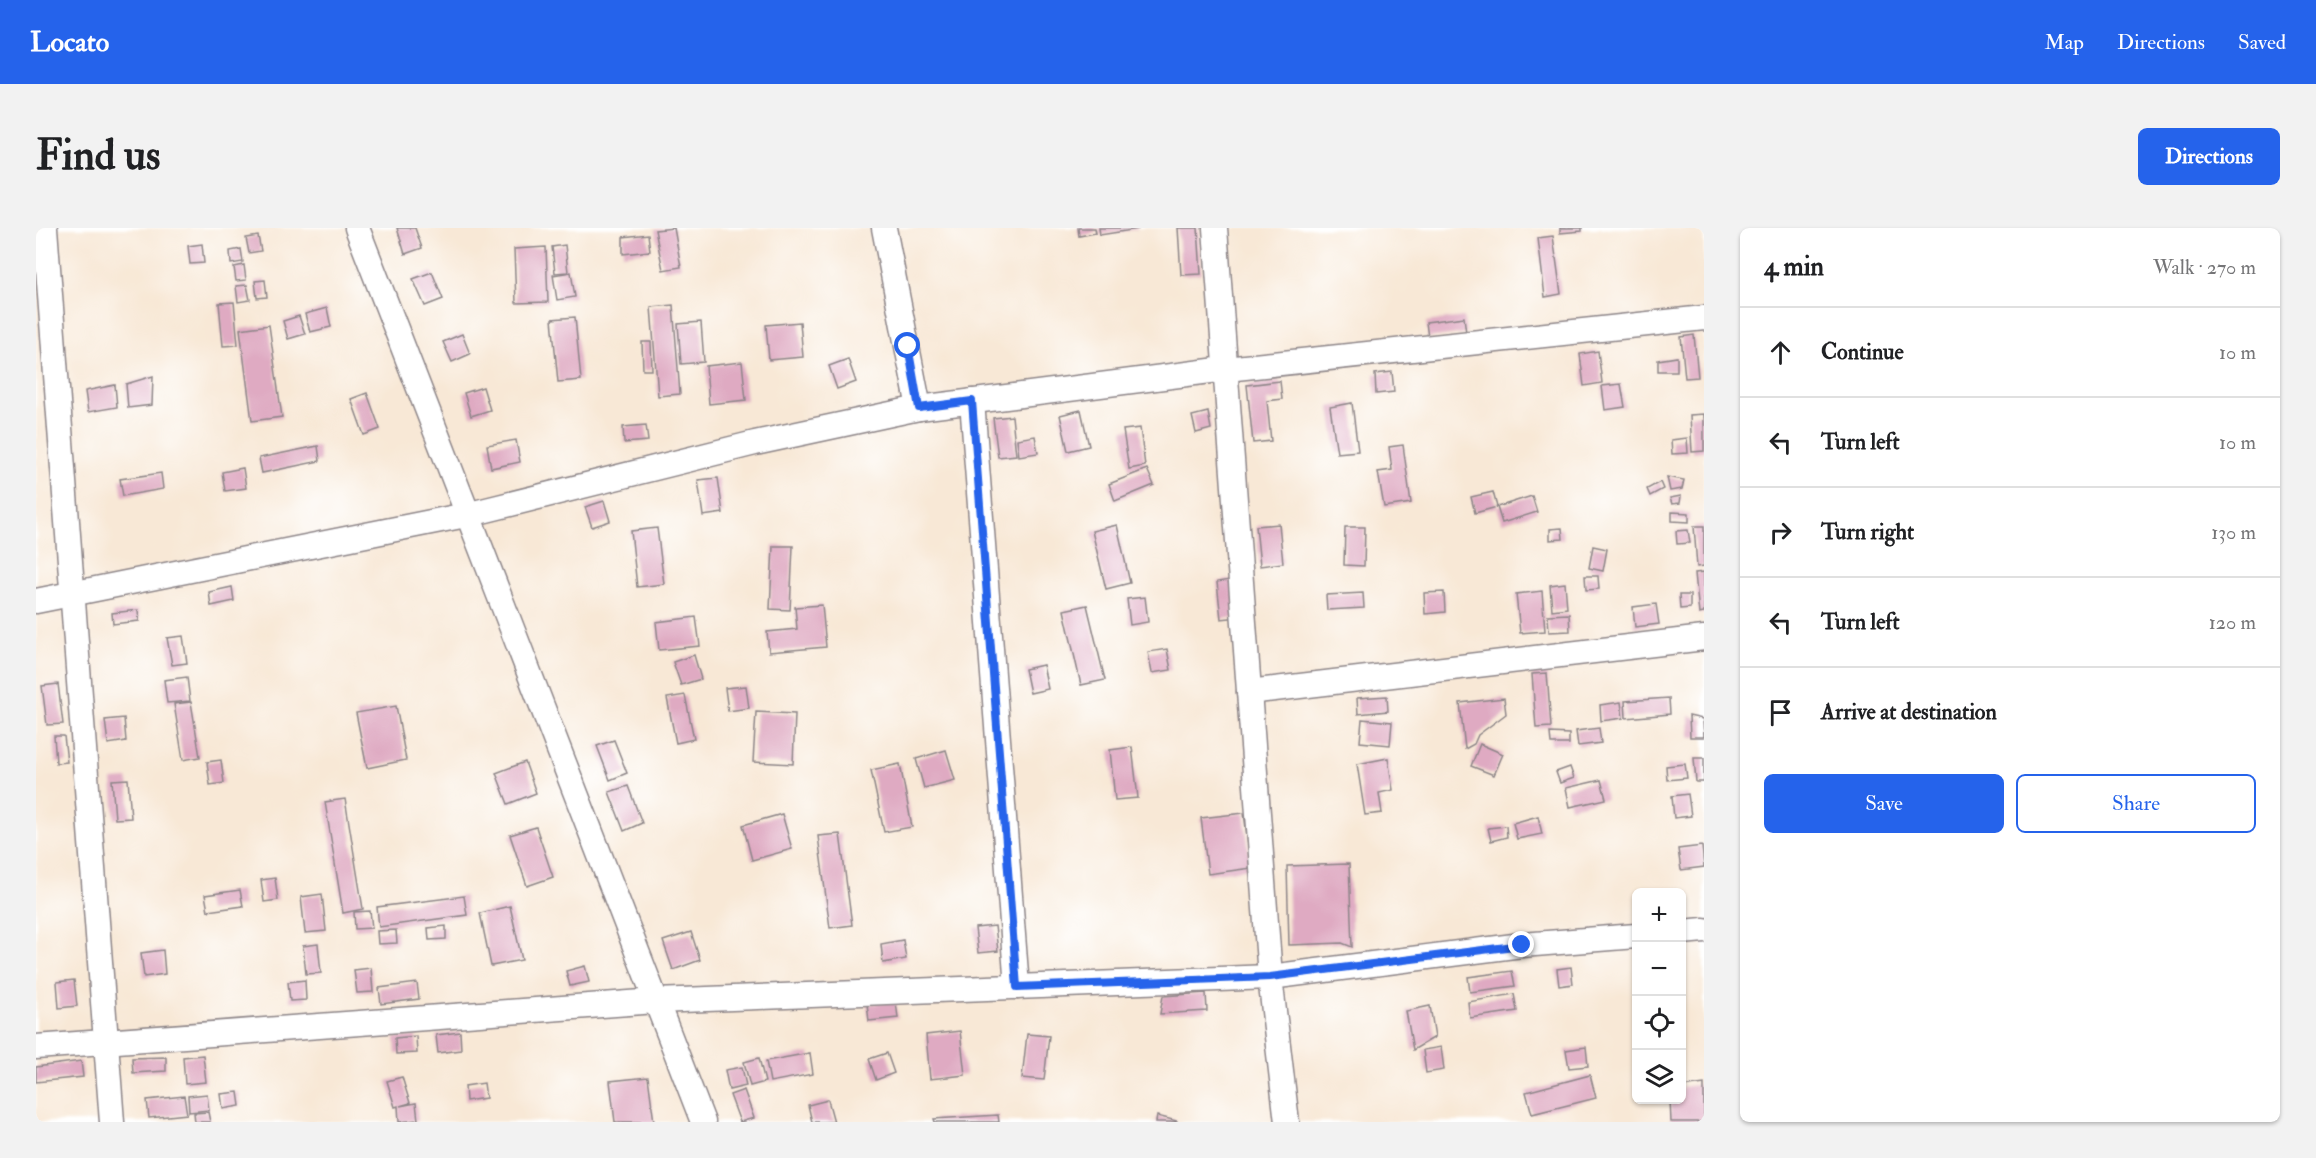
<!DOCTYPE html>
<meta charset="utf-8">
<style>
:root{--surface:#fff;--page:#f2f2f2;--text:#202124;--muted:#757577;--line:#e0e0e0;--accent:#2563eb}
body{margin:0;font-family:"IM FELL Double Pica",serif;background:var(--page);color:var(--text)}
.controls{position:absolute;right:18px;bottom:18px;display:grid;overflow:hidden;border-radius:9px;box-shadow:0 2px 4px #0004}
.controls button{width:54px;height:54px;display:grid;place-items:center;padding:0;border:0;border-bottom:2px solid var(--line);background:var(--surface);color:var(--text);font:30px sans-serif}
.stop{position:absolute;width:18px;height:18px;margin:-14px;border:4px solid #2563eb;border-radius:50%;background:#fff}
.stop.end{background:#2563eb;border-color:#fff;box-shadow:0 2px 6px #0008}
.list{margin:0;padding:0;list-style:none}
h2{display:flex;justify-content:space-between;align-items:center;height:78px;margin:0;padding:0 24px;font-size:26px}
h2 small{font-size:20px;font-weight:400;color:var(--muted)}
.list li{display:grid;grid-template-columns:39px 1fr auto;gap:18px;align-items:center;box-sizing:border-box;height:90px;padding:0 24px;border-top:2px solid var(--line)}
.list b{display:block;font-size:22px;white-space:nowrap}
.list em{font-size:20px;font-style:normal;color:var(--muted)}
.actions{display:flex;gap:12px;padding:18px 24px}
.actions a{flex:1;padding:14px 0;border:2px solid var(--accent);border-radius:9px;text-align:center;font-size:21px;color:var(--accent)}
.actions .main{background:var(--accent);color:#fff}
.icon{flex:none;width:33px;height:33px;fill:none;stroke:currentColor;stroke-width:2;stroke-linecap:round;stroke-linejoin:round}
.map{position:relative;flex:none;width:1668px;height:894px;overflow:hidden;border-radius:9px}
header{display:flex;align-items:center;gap:36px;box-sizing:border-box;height:84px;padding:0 30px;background:var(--accent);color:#fff}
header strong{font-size:28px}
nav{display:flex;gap:33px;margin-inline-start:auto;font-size:21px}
.intro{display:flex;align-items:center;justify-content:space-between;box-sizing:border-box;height:144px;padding:0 36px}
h1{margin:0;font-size:42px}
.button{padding:15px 27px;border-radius:9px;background:var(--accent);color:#fff;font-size:21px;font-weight:700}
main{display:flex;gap:36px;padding:0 36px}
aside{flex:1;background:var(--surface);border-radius:9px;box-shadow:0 2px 4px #0004}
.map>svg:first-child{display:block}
.building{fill:#dfaac2}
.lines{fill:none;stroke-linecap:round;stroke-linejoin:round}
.minor-casing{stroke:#8d8588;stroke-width:27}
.minor{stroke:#fff;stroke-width:24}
.route{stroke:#2563eb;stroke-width:8}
</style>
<header>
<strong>Locato</strong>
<nav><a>Map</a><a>Directions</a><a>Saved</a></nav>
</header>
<div class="intro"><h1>Find us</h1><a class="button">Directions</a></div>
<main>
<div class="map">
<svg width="1668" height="894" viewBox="0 0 1668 894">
<rect width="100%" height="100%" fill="#fff"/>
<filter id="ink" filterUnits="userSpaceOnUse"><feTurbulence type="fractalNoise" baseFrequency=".0167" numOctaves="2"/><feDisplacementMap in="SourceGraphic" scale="12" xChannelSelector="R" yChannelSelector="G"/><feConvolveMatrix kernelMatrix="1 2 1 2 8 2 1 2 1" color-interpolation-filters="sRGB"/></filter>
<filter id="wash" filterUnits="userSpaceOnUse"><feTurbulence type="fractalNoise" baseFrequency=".008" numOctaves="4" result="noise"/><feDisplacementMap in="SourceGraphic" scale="24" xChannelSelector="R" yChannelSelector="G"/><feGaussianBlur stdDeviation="1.35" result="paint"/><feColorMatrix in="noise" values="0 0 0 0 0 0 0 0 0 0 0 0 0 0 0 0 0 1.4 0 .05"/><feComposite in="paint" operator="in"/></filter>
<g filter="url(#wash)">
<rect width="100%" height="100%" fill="#f8e8d6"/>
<g id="blocks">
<g class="building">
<polygon points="361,0 379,0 386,20 369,26"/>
<polygon points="638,0 645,39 627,42 619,2"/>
<polygon points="1042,0 1059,0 1060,5 1043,8"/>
<polygon points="1063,0 1102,0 1102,1 1064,7"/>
<polygon points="1142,0 1162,0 1165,46 1145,47"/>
<polygon points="1524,0 1546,0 1546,3 1524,5"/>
<polygon points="612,6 614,23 587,26 587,9"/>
<polygon points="222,8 225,23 213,25 210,10"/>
<polygon points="1517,8 1525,66 1509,69 1502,10"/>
<polygon points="166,16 168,35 154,36 152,18"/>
<polygon points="529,17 532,44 519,45 516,19"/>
<polygon points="510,19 512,74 480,75 478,21"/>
<polygon points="205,21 207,34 195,36 194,23"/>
<polygon points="208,37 210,52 200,53 198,39"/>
<polygon points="396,44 407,71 389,78 377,51"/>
<polygon points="535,44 539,69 521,72 517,47"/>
<polygon points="229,52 231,69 221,70 219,53"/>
<polygon points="211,57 214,72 202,74 200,58"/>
<polygon points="198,74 202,117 187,118 183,75"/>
<polygon points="637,77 644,166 622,168 615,79"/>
<polygon points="291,80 295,99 274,104 269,86"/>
<polygon points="263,88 269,106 252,111 247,93"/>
<polygon points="539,89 545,152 522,154 516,91"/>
<polygon points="1428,89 1430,105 1392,110 1390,94"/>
<polygon points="665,94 668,134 645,136 642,96"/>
<polygon points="764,94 767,129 733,132 730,97"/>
<polygon points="233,97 246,189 216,193 204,101"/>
<polygon points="426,106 434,126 416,134 407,114"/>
<polygon points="1658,107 1662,149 1649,150 1645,109"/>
<polygon points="606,114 615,114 616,142 607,142"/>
<polygon points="1562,123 1566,155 1548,158 1544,126"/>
<polygon points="1641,129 1641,143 1622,143 1622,132"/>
<polygon points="812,131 820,154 801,161 793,138"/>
<polygon points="706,134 710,172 673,176 670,138"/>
<polygon points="1356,144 1358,164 1340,166 1339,146"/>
<polygon points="117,148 116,177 92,180 90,156"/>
<polygon points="1244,153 1246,171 1231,173 1235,213 1217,215 1211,157"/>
<polygon points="1585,156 1589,179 1569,182 1566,158"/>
<polygon points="79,157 81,179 52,184 49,163"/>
<polygon points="447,159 454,182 435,188 428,165"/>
<polygon points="331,165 344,201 328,207 315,171"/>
<polygon points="1316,175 1322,223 1301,225 1294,179"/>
<polygon points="1045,182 1053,218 1032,223 1024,187"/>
<polygon points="1172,184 1175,201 1160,205 1156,188"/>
<polygon points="1668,186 1668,223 1656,224 1654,187"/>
<polygon points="976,188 980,227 962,229 957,190"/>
<polygon points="610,197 612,213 588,215 587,199"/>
<polygon points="1104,200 1109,238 1093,241 1087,202"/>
<polygon points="999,208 1002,225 983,228 981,211"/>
<polygon points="1651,210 1652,225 1636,226 1635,212"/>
<polygon points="480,212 484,234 455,240 451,217"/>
<polygon points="1367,217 1375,275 1348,279 1342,244 1356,242 1353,219"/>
<polygon points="282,218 284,233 226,245 223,230"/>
<polygon points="207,240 210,260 189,263 186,244"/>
<polygon points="1111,241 1118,257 1079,273 1073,256"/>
<polygon points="125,245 127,261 87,268 84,251"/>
<polygon points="1631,249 1648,252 1646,261 1634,263"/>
<polygon points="682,250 687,285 667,288 662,252"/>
<polygon points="1624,254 1627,261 1614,268 1611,261"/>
<polygon points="1457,264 1461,279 1439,285 1435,269"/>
<polygon points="1496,268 1501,284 1466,295 1461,279"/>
<polygon points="1645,268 1644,275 1636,276 1634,270"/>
<polygon points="568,273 574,293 556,299 549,279"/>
<polygon points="1636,284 1653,285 1653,294 1636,293"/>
<polygon points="1243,296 1247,335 1224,338 1220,298"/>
<polygon points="1081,297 1094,355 1070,361 1056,303"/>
<polygon points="1658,298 1668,298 1668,338 1661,339"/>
<polygon points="1309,299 1329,299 1328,338 1308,337"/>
<polygon points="621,300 628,356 601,359 595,303"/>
<polygon points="1526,300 1527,311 1514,312 1514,301"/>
<polygon points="1652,302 1654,315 1641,316 1640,303"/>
<polygon points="737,318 757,318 754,382 734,381"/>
<polygon points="1557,318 1571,321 1567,343 1553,340"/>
<polygon points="1668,344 1668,385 1663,386 1659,345"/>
<polygon points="1549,348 1562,348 1563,361 1550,362"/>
<polygon points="1199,351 1203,389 1185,391 1181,354"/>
<polygon points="1529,355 1531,380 1516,382 1514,357"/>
<polygon points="196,359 198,373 175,378 173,364"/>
<polygon points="1506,363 1509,403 1484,405 1480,366"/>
<polygon points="1408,364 1409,384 1389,386 1388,365"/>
<polygon points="1327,365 1328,380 1291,382 1290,367"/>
<polygon points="1643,367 1654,367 1654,380 1644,381"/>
<polygon points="1109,369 1112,394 1094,397 1091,371"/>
<polygon points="1620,376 1623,396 1599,399 1597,379"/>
<polygon points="786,377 790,419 733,424 731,404 761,401 759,379"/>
<polygon points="1051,377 1069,452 1045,457 1028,382"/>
<polygon points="102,382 103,393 77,396 76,385"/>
<polygon points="1533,386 1534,403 1513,404 1512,387"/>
<polygon points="660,389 664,418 623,422 620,394"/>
<polygon points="147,408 151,435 136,437 131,410"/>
<polygon points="1131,421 1135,442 1116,445 1112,424"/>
<polygon points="658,427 665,451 645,457 637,434"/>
<polygon points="1007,437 1012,461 994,465 989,441"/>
<polygon points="1511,445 1515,499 1500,500 1496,446"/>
<polygon points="151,449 154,473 131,475 128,452"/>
<polygon points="22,456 27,496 11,497 6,458"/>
<polygon points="710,458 713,480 692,483 689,460"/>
<polygon points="649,467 658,511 640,515 631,470"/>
<polygon points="1351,468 1352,483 1322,486 1321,470"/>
<polygon points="1468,470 1470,486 1442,507 1438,516 1429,521 1424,475"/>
<polygon points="1633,470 1634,486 1590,490 1589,473"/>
<polygon points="155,474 164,529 147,532 138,476"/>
<polygon points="1585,474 1587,490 1565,493 1564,477"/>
<polygon points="360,478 370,532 331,540 320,485"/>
<polygon points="720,484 759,486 757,536 717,534"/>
<polygon points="1653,488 1667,491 1668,509 1654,509"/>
<polygon points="88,490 90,513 72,516 69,492"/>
<polygon points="1326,491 1356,494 1354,517 1324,514"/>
<polygon points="1563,500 1565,515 1542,518 1540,503"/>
<polygon points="1514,505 1533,506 1533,516 1515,516"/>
<polygon points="18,508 28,508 31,534 20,535"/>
<polygon points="578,512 591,545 574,552 561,518"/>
<polygon points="1444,516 1467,526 1458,547 1435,538"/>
<polygon points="1096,519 1102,570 1079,572 1074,522"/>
<polygon points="910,522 919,552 888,560 880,531"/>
<polygon points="1352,530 1357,562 1343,565 1346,585 1329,587 1321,536"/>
<polygon points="1658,530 1668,530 1668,554 1660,554"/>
<polygon points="185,532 188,555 174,557 171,534"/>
<polygon points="489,534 500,565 472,576 460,545"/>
<polygon points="864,536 876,599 848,604 835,542"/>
<polygon points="1649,536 1651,550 1631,552 1630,538"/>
<polygon points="1534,539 1538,550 1524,555 1520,544"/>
<polygon points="92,551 95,590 79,591 76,552"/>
<polygon points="1565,552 1570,571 1534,579 1530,560"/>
<polygon points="592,558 606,595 588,603 573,564"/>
<polygon points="1652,566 1655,588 1638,590 1636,568"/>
<polygon points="309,571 327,681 307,685 289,574"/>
<polygon points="1208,585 1215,640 1172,646 1165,590"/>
<polygon points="746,586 756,621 716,632 707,597"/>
<polygon points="1502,588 1506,606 1481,611 1477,595"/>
<polygon points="1470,598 1471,609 1455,613 1452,600"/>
<polygon points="500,599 517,649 491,658 474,607"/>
<polygon points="804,606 816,697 794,700 782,608"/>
<polygon points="1666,618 1668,639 1645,642 1642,621"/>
<polygon points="1313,636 1316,719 1306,715 1253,717 1251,638"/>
<polygon points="239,650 242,672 228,674 225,652"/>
<polygon points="204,662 207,678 172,683 169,667"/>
<polygon points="286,666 290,703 269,705 265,669"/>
<polygon points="428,668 431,687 343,699 341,679"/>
<polygon points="474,678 486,732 455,738 444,685"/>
<polygon points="334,683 336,700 319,701 318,684"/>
<polygon points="410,698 410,711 393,712 392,700"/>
<polygon points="959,698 962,723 942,725 939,700"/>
<polygon points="360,702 361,715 342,716 341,703"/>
<polygon points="655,704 664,732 637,742 627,713"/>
<polygon points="867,712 870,731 847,735 845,716"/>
<polygon points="282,716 285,745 270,746 267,718"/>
<polygon points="127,722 129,746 108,749 105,725"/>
<polygon points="549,738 553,754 534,758 530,743"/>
<polygon points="1535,739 1537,756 1523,758 1521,741"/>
<polygon points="335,740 337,764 321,765 318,742"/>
<polygon points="1476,743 1479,758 1434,764 1432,749"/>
<polygon points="38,752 41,778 23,780 21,754"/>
<polygon points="269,752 270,772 254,773 252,754"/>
<polygon points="381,755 383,771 345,776 343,760"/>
<polygon points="1170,765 1171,783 1124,786 1127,768"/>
<polygon points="1478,766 1481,783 1434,790 1432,774"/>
<polygon points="860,774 862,790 833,793 831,776"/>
<polygon points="1394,778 1399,809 1377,822 1370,783"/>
<polygon points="924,803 929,847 894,851 890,807"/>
<polygon points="424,804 425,822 402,825 400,807"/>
<polygon points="991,806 1013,808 1008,852 986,850"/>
<polygon points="380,808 381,825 360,826 359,810"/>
<polygon points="1405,819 1408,842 1390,845 1387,822"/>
<polygon points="1550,819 1552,838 1533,840 1530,822"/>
<polygon points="774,825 777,846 734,854 730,833"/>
<polygon points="851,825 858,845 840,852 833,831"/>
<polygon points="167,827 170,854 149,856 147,829"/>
<polygon points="130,829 130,843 97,845 96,830"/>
<polygon points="723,830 729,854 714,858 708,834"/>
<polygon points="45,833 47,849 0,854 0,839"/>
<polygon points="706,839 710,858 693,862 689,842"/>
<polygon points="1554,847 1560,870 1496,886 1490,864"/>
<polygon points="366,849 374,875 364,878 380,875 382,892 363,894 362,878 359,879 351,853"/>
<polygon points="612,849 618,894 579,894 574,853"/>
<polygon points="448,855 450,870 430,873 429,858"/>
<polygon points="1668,856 1668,894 1635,894 1634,872 1646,872 1646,859"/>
<polygon points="708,862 718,890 704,894 694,867"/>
<polygon points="202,864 204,878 187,881 185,866"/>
<polygon points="171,866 173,882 153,884 152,868"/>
<polygon points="148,868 151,886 113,890 111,872"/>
<polygon points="792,872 798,894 776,894 772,877"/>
<polygon points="172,884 174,894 159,894 158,885"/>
<polygon points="962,887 963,894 899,894 898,891"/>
<polygon points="1121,888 1141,893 1141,894 1120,894"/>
</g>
</g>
</g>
<g filter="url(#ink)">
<use href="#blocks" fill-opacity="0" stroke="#8d8588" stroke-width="1.5"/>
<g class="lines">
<defs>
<g id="minor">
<polyline points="9,0 76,894"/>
<polyline points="321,0 667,894"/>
<polyline points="848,0 883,180"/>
<polyline points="1179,0 1234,749 1251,894"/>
<polyline points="936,173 981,759"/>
<polyline points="0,373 430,287 719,215 883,180 1190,141 1668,90"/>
<polyline points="1213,464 1668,410"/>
<polyline points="1646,704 1668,702"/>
<polyline points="0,819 620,773 1234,749 1486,717 1600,708"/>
</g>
</defs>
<use href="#minor" class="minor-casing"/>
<use href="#minor" class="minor"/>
</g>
</g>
<g class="lines" filter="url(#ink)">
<polyline class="route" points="872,118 883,180 936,173 981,759 1234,749 1486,717"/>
</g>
</svg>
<div class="controls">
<button>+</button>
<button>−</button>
<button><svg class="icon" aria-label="locate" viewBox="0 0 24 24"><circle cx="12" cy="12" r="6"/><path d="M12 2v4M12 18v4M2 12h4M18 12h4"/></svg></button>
<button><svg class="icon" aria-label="layers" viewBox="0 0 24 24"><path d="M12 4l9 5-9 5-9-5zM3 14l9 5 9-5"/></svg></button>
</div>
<div class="stop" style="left:872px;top:118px"></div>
<div class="stop end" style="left:1486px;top:717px"></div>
</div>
<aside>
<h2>4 min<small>Walk · 270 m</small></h2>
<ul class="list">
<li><svg class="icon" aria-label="ahead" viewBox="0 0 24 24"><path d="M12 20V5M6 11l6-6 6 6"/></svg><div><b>Continue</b></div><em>10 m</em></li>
<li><svg class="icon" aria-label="left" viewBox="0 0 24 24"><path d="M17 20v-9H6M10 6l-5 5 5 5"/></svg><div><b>Turn left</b></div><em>10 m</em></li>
<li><svg class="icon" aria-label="right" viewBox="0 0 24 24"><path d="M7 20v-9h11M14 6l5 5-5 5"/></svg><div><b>Turn right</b></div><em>130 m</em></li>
<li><svg class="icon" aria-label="left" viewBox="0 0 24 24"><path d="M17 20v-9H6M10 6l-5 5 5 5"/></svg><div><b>Turn left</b></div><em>120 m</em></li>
<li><svg class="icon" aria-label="arrive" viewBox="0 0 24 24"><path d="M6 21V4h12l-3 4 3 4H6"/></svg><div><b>Arrive at destination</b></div></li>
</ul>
<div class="actions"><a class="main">Save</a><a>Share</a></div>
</aside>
</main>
